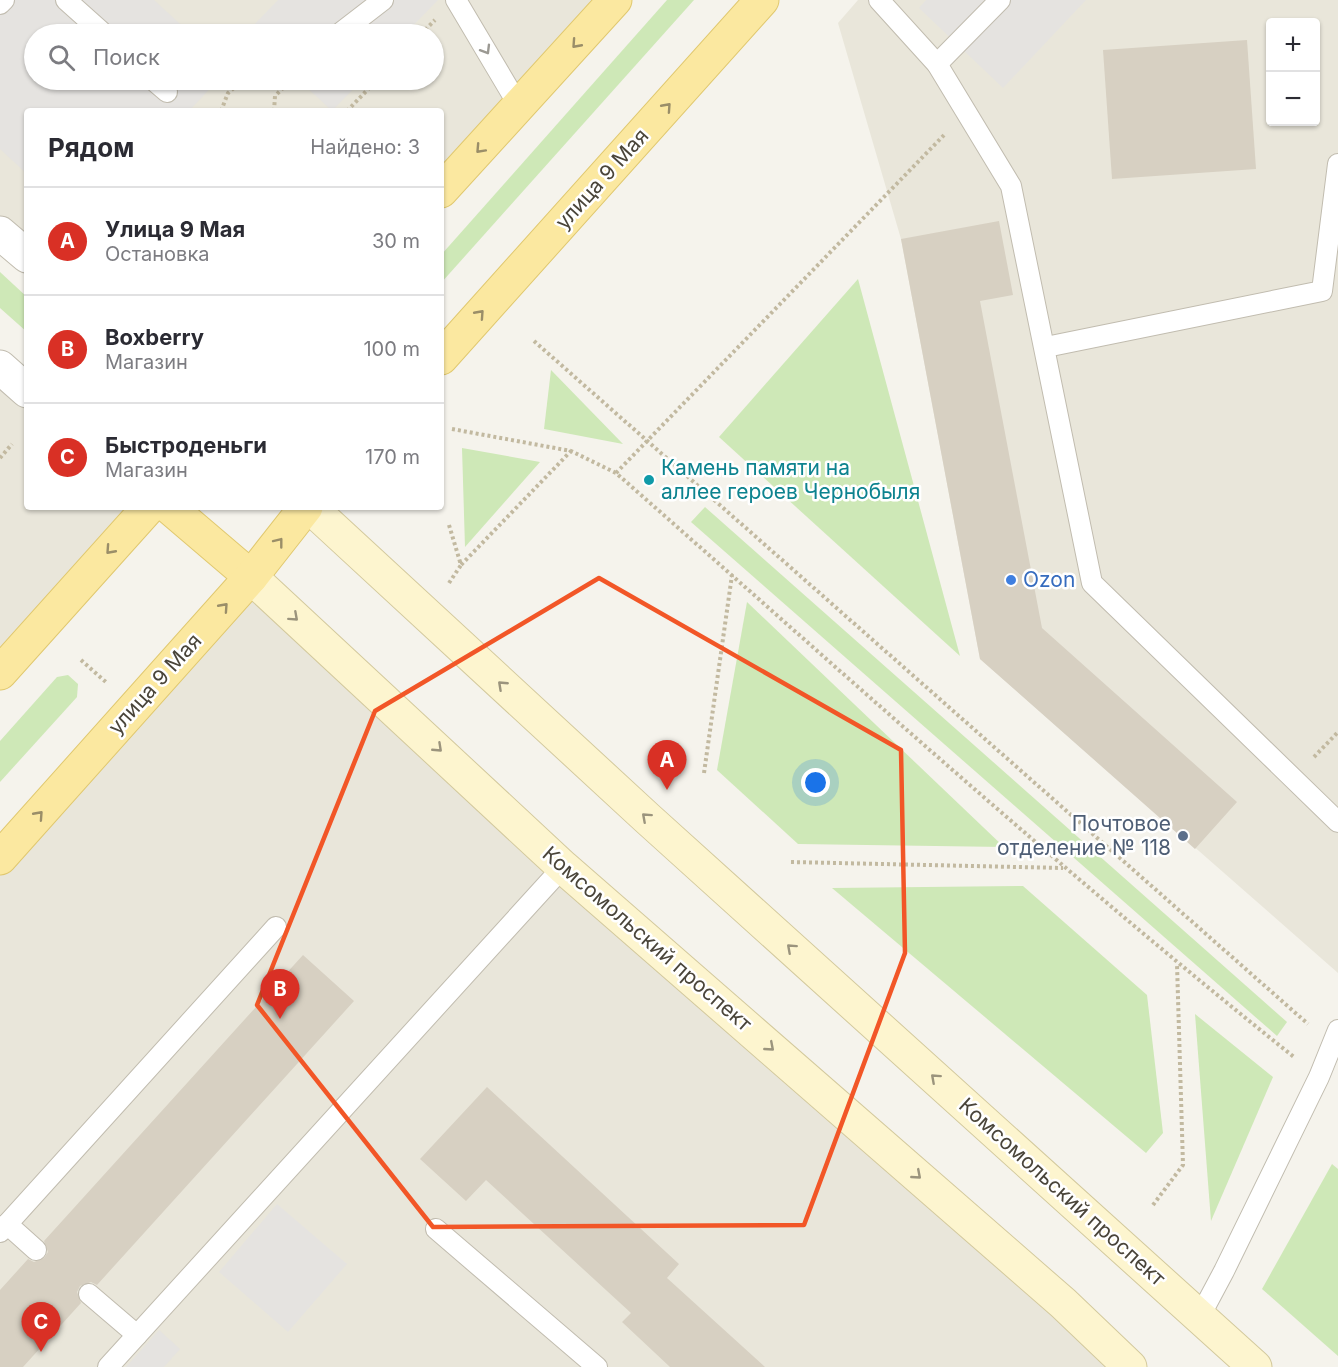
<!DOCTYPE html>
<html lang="ru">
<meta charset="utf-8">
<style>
:root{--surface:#fff;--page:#f2f2f3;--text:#2b2b33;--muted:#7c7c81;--line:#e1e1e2;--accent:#d93025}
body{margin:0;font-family:Inter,sans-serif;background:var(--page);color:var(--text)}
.controls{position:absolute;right:18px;top:18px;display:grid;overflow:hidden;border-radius:6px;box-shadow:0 2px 4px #0004}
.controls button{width:54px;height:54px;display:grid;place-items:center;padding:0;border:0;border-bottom:2px solid var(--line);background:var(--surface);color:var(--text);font:30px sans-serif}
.you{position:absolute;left:816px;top:783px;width:21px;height:21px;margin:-15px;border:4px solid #fff;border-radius:50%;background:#1a73e8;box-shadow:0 0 0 9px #1a73e833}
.badge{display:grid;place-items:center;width:39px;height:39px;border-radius:50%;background:var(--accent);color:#fff;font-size:20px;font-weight:700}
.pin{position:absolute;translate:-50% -50px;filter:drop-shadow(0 2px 3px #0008)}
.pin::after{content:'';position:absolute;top:32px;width:21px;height:18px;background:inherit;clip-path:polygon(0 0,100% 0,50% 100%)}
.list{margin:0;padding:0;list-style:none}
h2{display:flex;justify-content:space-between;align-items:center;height:78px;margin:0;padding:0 24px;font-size:26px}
h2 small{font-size:20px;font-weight:400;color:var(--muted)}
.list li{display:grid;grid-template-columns:39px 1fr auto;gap:18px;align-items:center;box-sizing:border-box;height:108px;padding:0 24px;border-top:2px solid var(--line)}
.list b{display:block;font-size:22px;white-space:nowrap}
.list p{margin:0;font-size:20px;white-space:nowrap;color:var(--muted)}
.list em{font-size:20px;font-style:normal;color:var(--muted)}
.icon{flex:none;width:33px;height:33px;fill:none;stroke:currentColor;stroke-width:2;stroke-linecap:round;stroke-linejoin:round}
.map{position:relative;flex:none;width:1338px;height:1367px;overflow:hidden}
.search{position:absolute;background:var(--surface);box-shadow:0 2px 4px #0004;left:24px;top:24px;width:420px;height:66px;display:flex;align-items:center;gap:15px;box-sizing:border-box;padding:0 21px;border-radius:33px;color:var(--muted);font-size:22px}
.panel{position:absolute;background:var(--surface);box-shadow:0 2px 4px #0004;left:24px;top:108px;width:420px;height:402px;border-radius:6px}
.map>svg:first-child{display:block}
.residential{fill:#e9e6da;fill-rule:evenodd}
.green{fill:#cee8b7}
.parking{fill:#e5e3e0}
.building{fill:#d7d0c2}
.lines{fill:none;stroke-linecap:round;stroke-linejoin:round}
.lane-casing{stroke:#c1bcaf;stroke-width:22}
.street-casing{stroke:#c1bcaf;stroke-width:35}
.secondary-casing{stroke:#d3c99d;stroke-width:35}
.primary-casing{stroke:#e0c86f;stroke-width:35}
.path{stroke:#c2b9a0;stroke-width:4;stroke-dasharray:3 3;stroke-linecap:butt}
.lane{stroke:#fff;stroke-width:20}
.street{stroke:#fff;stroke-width:33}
.secondary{stroke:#fdf5cf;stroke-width:33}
.primary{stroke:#fbe8a0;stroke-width:33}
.oneway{stroke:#9a8e68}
.oneway2{stroke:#9b9993}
.oneway3{stroke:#9b947d}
.marked{fill:none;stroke:#f25627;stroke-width:4.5;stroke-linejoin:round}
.culture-dot{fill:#0f9aa8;stroke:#fff;stroke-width:2}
.shop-dot{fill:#3f7fe0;stroke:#fff;stroke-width:2}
.service-dot{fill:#5c6f8a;stroke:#fff;stroke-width:2}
.labels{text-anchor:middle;stroke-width:5;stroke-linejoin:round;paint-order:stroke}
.street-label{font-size:21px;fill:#4a453a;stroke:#fff}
.culture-label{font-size:21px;fill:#0d838f;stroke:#fff;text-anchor:start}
.shop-label{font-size:21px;fill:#366cbe;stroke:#fff;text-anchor:start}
.service-label{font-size:21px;fill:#4e5e75;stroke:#fff;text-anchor:end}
</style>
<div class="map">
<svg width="1338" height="1367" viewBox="0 0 1338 1367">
<rect width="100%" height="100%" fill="#f5f3ec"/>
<g class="residential">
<path d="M0,0H615L441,191V111H27V256L0,233ZM34,34H434V80H34Z"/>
<path d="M858,0H1338V973L980,659L901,239L838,23ZM1270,22H1316V122H1270Z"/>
<polygon points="0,367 27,391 27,507 149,507 0,673"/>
<polygon points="251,577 1130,1367 0,1367 0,858"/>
</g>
<g class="green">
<polygon points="667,0 694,0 441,283 441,255"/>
<polygon points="0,272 27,297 27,332 0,308"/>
<polygon points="858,279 960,656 719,437"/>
<polygon points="551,370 623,444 544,429"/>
<polygon points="462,448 540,462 465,547"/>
<polygon points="705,507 1287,1022 1277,1036 691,522"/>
<polygon points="747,602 1004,847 798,844 717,770"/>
<polygon points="68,675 78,684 77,697 0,782 0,741 57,677"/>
<polygon points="1023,886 1147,995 1163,1133 1146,1153 832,888"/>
<polygon points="1195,1014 1273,1077 1211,1221"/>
<polygon points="1332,1164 1338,1169 1338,1356 1262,1289"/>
</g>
<g class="parking">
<polygon points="0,0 154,0 191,34 34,34 34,80 218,80 189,111 27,111 27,174 0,149"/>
<polygon points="278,0 438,0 405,34 252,34 248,31"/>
<polygon points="926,0 1086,0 1003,88 919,8"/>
<polygon points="299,80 362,80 332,111"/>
<polygon points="277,1204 347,1264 288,1332 219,1272"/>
<polygon points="159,1330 180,1349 164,1367 126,1367"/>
</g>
<g class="building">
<polygon points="1247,40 1256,169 1112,179 1103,50"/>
<polygon points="999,221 1013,295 980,301 1042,628 1237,802 1195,849 980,659 901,239"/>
<polygon points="303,955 354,1001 97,1285 91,1282 80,1286 77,1292 81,1303 23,1367 0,1367 0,1290 28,1259 34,1262 44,1258 48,1252 44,1241"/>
<polygon points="487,1087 679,1264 667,1278 765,1367 670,1367 622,1322 631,1313 486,1180 466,1201 420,1159"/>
</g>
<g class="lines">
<defs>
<g id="lane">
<polyline points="66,0 104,34"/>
<polyline points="456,0 519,106"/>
<polyline points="879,0 937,64 1011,186 1092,583 1338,822"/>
<polyline points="0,4 4,0"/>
<polyline points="339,34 383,0"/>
<polyline points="937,64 1000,0"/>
<polyline points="153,80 167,92"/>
<polyline points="1046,347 1322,291 1338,164"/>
<polyline points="7,1224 36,1250"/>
<polyline points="436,1229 597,1367"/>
<polyline points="0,1232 276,927"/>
<polyline points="89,1294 137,1335"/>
<polyline points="1200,1316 1224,1271 1319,1077 1338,1030"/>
<polyline points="108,1367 563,867"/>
</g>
<g id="street">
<polyline points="0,233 27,256"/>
<polyline points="0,367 27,391"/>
</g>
<g id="secondary">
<polyline points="310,507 647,818 1255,1367"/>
<polyline points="251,577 563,867 1063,1303 1130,1367"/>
</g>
<g id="primary">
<polyline points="441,191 615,0"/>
<polyline points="441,358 762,0"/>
<polyline points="169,507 251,577"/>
<polyline points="0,673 149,507"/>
<polyline points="0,858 251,577 306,507"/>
</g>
</defs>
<use href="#lane" class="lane-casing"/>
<use href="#street" class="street-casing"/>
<use href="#secondary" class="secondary-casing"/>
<use href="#primary" class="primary-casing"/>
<g class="path">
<polyline points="421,34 435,20"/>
<polyline points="221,111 228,93 243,80"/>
<polyline points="274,111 275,96 291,80"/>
<polyline points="347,111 377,80"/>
<polyline points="534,341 1308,1024"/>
<path d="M452,429L571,451L616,473C840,670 1061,871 1294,1057"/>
<polyline points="0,458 12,444"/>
<polyline points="616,473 946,133"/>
<polyline points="449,525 461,565 571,451"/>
<polyline points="449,583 461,565"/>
<polyline points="81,660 107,683"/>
<polyline points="1314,757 1338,732"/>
<polyline points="704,773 732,575"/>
<polyline points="791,862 1063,868"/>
<polyline points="1153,1205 1183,1165 1177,964"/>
</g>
<use href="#lane" class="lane"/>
<use href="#street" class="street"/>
<use href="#secondary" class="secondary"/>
<use href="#primary" class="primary"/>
</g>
<defs><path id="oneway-chevron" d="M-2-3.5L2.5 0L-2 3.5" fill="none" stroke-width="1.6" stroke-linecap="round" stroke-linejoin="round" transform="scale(1.5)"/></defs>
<g class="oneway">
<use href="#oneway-chevron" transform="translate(576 44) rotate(132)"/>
<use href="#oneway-chevron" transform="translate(667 107) rotate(-48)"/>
<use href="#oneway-chevron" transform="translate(480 149) rotate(133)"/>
<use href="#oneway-chevron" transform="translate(480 314) rotate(-48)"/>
<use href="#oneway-chevron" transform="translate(279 542) rotate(-52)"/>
<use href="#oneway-chevron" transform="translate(110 550) rotate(132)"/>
<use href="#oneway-chevron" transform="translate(224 607) rotate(-48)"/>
<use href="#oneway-chevron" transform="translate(39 815) rotate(-48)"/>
</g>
<use class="oneway2" href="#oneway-chevron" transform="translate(486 50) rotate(59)"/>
<g class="oneway3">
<use href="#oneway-chevron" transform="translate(294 617) rotate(42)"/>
<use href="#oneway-chevron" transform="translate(502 685) rotate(-137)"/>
<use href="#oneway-chevron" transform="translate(438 748) rotate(43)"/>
<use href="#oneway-chevron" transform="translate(646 817) rotate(-138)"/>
<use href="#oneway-chevron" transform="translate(791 948) rotate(-138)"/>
<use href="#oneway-chevron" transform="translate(770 1047) rotate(41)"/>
<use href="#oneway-chevron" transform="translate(935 1078) rotate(-138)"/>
<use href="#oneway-chevron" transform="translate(917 1175) rotate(41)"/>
</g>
<path class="marked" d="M599,578L901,750L905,953L804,1225L433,1227L257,1005L375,711Z"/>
<circle class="culture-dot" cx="649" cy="480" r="6"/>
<circle class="shop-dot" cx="1011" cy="580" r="6"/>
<circle class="service-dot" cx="1183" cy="836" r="6"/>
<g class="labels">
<g class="street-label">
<text transform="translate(602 179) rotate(-48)" y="7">улица 9 Мая</text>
<text transform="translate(155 684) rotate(-48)" y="7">улица 9 Мая</text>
<text transform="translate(647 939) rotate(41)" y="7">Комсомольский проспект</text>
<text transform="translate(1062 1192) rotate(42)" y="7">Комсомольский проспект</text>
</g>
<g class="culture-label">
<text x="661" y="475">Камень памяти на<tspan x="661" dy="24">аллее героев Чернобыля</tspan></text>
</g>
<g class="shop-label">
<text x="1023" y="587">Ozon</text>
</g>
<g class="service-label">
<text x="1171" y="831">Почтовое<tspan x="1171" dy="24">отделение № 118</tspan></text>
</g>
</g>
</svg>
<div class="controls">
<button>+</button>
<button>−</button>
</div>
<div class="you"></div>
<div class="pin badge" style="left:667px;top:790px">A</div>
<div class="pin badge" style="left:280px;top:1019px">B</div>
<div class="pin badge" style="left:41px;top:1352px">C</div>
<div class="search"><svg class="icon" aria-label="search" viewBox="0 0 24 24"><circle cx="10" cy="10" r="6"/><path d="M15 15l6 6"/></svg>Поиск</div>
<section class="panel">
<h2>Рядом<small>Найдено: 3</small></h2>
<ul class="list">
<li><span class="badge">A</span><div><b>Улица 9 Мая</b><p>Остановка</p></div><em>30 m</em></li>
<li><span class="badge">B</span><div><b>Boxberry</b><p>Магазин</p></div><em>100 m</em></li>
<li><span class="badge">C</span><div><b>Быстроденьги</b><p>Магазин</p></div><em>170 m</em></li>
</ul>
</section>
</div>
